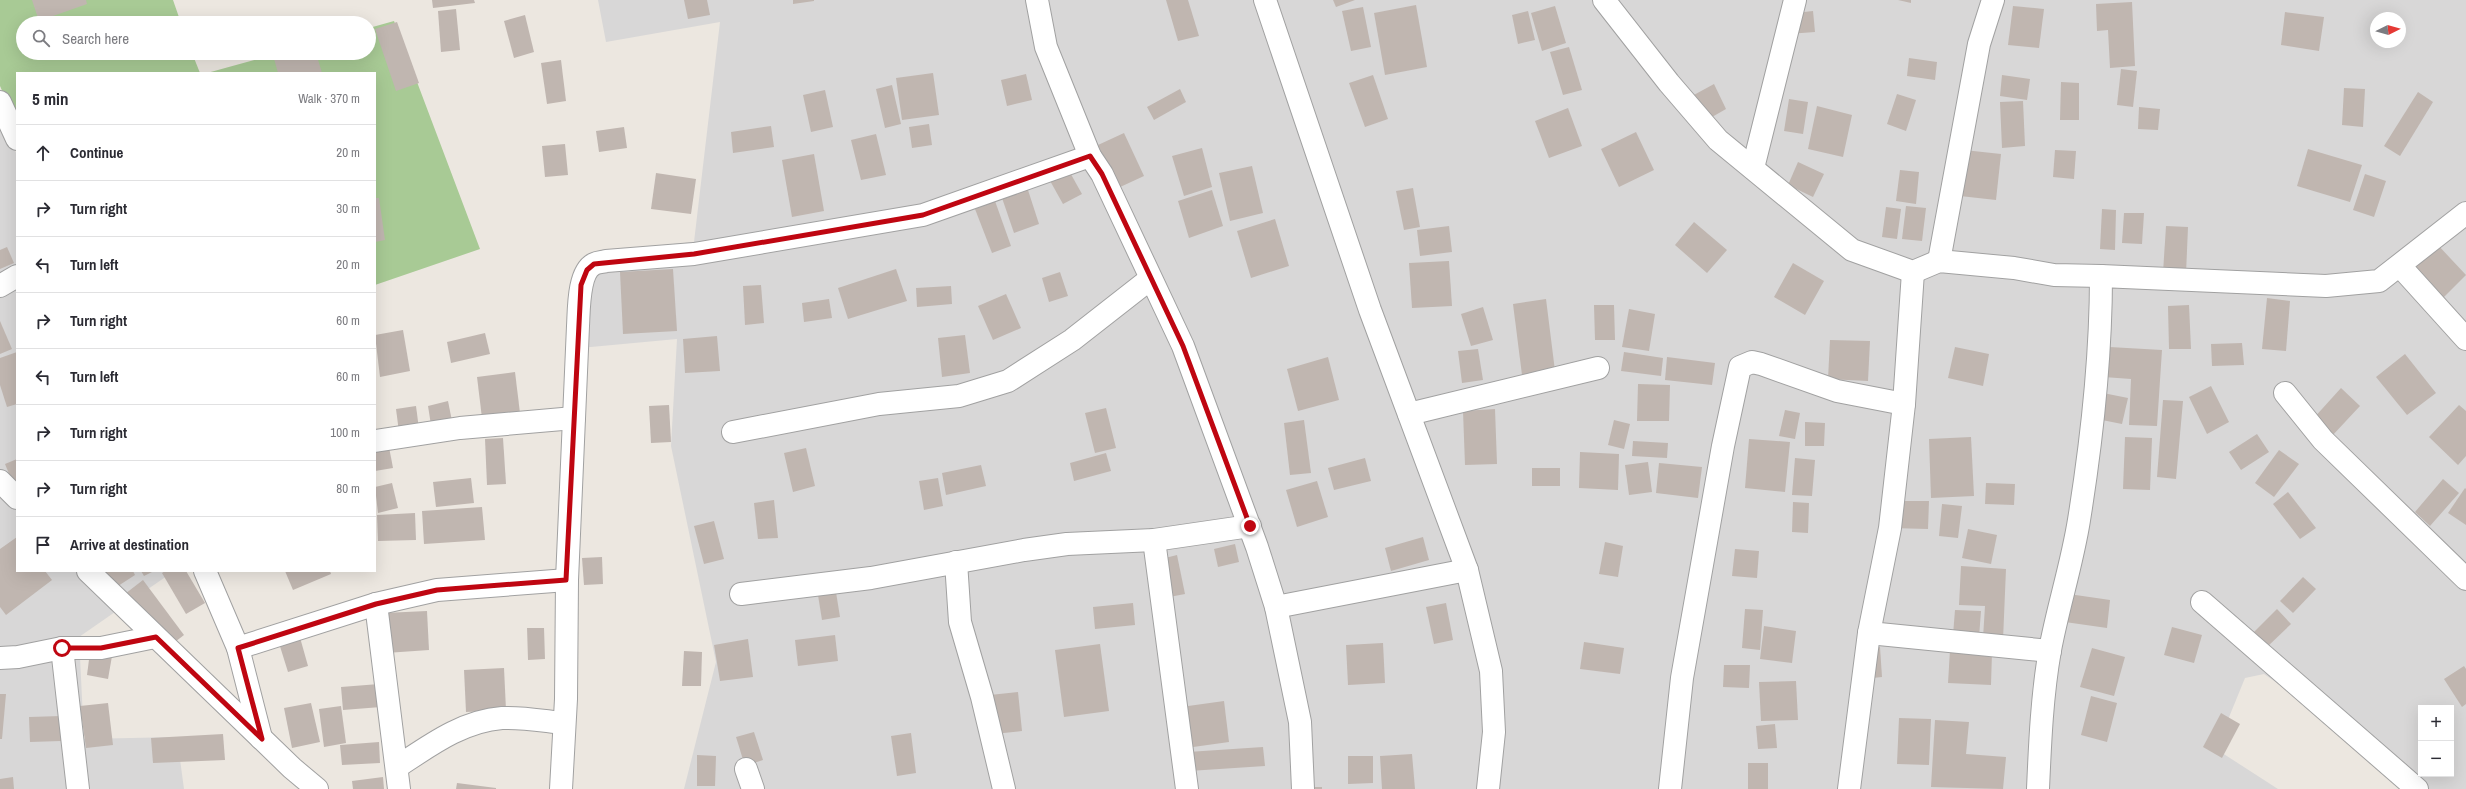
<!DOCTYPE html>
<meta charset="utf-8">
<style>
:root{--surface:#fff;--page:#f7f7f7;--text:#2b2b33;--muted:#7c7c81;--line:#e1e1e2}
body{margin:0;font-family:"Archivo Narrow",sans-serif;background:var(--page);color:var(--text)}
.controls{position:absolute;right:12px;bottom:12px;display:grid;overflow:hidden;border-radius:0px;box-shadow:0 4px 16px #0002}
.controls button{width:36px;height:36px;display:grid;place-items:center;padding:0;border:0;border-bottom:1px solid var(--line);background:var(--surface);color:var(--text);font:20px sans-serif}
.compass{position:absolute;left:2370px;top:12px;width:36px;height:36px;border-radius:50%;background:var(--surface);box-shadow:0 4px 16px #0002;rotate:85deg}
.stop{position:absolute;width:12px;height:12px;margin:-9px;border:3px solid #bf0611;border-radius:50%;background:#fff}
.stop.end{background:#bf0611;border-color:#fff;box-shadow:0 1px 4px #0008}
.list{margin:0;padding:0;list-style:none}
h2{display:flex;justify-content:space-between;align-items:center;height:52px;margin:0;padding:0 16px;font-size:17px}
h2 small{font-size:13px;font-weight:400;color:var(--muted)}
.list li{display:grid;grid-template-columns:26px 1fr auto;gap:12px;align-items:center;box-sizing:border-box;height:56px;padding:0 16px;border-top:1px solid var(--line)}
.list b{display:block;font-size:15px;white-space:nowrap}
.list em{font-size:13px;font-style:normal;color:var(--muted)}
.icon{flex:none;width:22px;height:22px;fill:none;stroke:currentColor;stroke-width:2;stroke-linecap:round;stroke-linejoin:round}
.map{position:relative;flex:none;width:2466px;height:789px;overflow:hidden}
.search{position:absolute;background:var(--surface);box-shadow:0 4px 16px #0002;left:16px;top:16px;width:360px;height:44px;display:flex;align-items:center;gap:10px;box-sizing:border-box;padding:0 14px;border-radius:22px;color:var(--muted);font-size:15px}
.panel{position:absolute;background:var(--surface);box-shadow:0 4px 16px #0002;left:16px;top:72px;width:360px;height:500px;border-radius:0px}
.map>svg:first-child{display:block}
.residential{fill:#d8d7d7;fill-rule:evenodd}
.forest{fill:#a8ca95}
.building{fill:#c0b6b0}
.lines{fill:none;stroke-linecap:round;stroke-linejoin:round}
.minor-casing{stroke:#a1a1a1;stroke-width:24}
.minor{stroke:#fff;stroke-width:22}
.route{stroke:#bf0611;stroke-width:5}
</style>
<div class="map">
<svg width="2466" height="789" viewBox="0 0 2466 789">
<rect width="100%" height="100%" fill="#ece7e0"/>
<g class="residential">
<path d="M598,0H2466V789H2422L2389,760L2264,674L2245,678L2216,749L2278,789H684L716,662L671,446L677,339L580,348L591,252L694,242L720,22L606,42ZM2376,18H2400V42H2376ZM2421,708H2451V774H2421Z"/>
<polygon points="0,118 17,155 17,571 174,571 79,637 84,739 177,737 184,789 0,789"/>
</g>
<g class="forest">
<polygon points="0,0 173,0 181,23 23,23 23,53 192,53 200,73 17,73 17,124 0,86"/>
<polygon points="394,21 480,249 375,285 375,73 207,73 279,53 369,53 369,28"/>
</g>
<g class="building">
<polygon points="32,0 86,0 87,4 39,21"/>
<polygon points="432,0 474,0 475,3 433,8"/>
<polygon points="684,0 707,0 710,15 688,19"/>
<polygon points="793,0 814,0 814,1 793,4"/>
<polygon points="1166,0 1188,0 1199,36 1178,41"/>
<polygon points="1333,0 1355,0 1336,7"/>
<polygon points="1898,0 1911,0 1911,3"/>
<polygon points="2132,2 2135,66 2110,68 2108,30 2097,31 2096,4"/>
<polygon points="1416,5 1427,67 1385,75 1374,13"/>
<polygon points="1555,6 1566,43 1542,51 1531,13"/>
<polygon points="2013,6 2044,9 2039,48 2008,45"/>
<polygon points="1363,7 1371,47 1351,51 1342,11"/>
<polygon points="456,9 460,50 441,52 438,11"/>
<polygon points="1528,11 1535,40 1518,44 1512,15"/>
<polygon points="1813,11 1815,32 1788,34 1786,14"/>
<polygon points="2285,12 2324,17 2319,51 2281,45"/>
<polygon points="525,15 534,52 514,58 504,21"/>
<polygon points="397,22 419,83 396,91 375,29"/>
<polygon points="1569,47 1582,90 1563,95 1550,52"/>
<polygon points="281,53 316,53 322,73 278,73 273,55"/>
<polygon points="1909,58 1937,62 1935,80 1907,76"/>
<polygon points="561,60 566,101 547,104 541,63"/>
<polygon points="2121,69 2137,71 2133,107 2117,105"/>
<polygon points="933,73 939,115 902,120 896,78"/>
<polygon points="1026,74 1032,100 1007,106 1001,80"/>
<polygon points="1373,75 1388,119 1365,127 1349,83"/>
<polygon points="2002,75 2030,79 2027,100 2000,96"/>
<polygon points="2061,82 2079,83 2079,120 2060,120"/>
<polygon points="1714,84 1726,109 1705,121 1692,96"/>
<polygon points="892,85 901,124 885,128 876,89"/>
<polygon points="2344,88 2365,89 2363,127 2342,125"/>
<polygon points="1180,89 1186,102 1154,120 1147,107"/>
<polygon points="825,90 833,127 811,132 803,95"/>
<polygon points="2418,92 2433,102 2400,156 2384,146"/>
<polygon points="1897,94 1916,100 1906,131 1887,124"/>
<polygon points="1789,99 1808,102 1803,134 1784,131"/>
<polygon points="2023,101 2025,146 2002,148 2000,102"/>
<polygon points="1817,106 1852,115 1843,157 1808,149"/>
<polygon points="2139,107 2160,109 2158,130 2138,129"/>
<polygon points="1568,108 1582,146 1549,158 1535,121"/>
<polygon points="929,124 932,145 912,148 909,127"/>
<polygon points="771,126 774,147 733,153 731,132"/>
<polygon points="624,127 627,148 599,152 596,131"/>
<polygon points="1636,132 1654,170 1619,187 1601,149"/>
<polygon points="1124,133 1144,176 1118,188 1098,145"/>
<polygon points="876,134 886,175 861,180 851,140"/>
<polygon points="565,144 568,175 545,177 542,146"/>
<polygon points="1202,148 1212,187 1184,196 1172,156"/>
<polygon points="2308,149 2362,165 2350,202 2297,186"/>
<polygon points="1964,150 2001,154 1996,200 1960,196"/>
<polygon points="2055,150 2076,151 2074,179 2053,177"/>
<polygon points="814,154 824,211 792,217 782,160"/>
<polygon points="1798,162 1824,174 1813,197 1788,185"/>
<polygon points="1252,166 1263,213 1230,221 1219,173"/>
<polygon points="1068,169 1082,194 1063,204 1049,179"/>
<polygon points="1900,170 1919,172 1916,204 1896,201"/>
<polygon points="656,173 696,179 691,214 651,209"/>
<polygon points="2365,174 2386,181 2374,217 2353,210"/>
<polygon points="1027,187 1039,224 1014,233 1001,195"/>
<polygon points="1413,188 1420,227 1404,230 1396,191"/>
<polygon points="1212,190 1223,226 1189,238 1178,201"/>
<polygon points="375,198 379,198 385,240 375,242"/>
<polygon points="995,201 1011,246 992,253 975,209"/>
<polygon points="1906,206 1926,208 1922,241 1902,239"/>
<polygon points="1886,207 1901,209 1897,239 1882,237"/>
<polygon points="2102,209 2116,210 2115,250 2100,249"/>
<polygon points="2124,213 2144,213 2142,244 2122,243"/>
<polygon points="1275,219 1289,266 1251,278 1237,231"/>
<polygon points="1694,222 1727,250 1707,273 1675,245"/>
<polygon points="1449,226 1452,252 1420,256 1417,230"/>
<polygon points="2166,226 2188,227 2186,274 2163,273"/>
<polygon points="2436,243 2466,275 2439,302 2407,269"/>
<polygon points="7,247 14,263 0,269 0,250"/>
<polygon points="1449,261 1452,306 1412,308 1409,263"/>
<polygon points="1793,263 1824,281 1805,315 1774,297"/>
<polygon points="673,269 677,331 623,334 620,272"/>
<polygon points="896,269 907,301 848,319 838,288"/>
<polygon points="1060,272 1068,296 1049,302 1042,278"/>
<polygon points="761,285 764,323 745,325 743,286"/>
<polygon points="951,286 952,304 917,307 916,288"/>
<polygon points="1006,294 1021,328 993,340 978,306"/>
<polygon points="2267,298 2290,301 2286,351 2262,349"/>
<polygon points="829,299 832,318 804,322 802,303"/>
<polygon points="1546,299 1555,371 1522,375 1513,304"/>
<polygon points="1594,305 1614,305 1615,340 1595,340"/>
<polygon points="2189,305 2191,349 2169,349 2168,306"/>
<polygon points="1483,307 1493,340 1471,346 1461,314"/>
<polygon points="1629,309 1655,314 1649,351 1622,347"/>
<polygon points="0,321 12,349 0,354"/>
<polygon points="403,330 410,371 380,377 375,335"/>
<polygon points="485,333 490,354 451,363 447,342"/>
<polygon points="965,335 970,373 942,377 938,338"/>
<polygon points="717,336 720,371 685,373 683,339"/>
<polygon points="1830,340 1870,341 1868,381 1828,379"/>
<polygon points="2242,343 2244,365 2212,366 2211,344"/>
<polygon points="2092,346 2162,350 2157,426 2129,425 2131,379 2090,376"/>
<polygon points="1955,347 1989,354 1983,386 1948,378"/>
<polygon points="1478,349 1483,380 1462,383 1458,351"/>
<polygon points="17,352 17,404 7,407 0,385 0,358"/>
<polygon points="1624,352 1663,358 1661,376 1621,371"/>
<polygon points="2405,354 2436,393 2407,415 2376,377"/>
<polygon points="1328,357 1339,400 1298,411 1287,369"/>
<polygon points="1667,357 1715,363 1712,385 1665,380"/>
<polygon points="515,372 520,413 482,418 477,377"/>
<polygon points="1638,384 1670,385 1669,421 1637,421"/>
<polygon points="2211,386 2229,422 2207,434 2189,397"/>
<polygon points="2341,388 2360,406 2331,437 2312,420"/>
<polygon points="2093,391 2128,398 2122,424 2087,417"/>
<polygon points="2163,400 2183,401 2176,479 2157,477"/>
<polygon points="448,401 452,421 431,425 428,406"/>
<polygon points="669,405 671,442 651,443 649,406"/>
<polygon points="2459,405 2466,411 2466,456 2458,465 2429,437"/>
<polygon points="416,406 419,429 399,432 396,409"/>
<polygon points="1106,408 1116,448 1095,453 1085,413"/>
<polygon points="1495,409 1497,464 1465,465 1463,411"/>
<polygon points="1785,410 1800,413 1795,439 1779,436"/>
<polygon points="1304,420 1311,473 1290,475 1284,423"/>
<polygon points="1614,420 1630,424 1624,449 1608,445"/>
<polygon points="1805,422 1825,423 1824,446 1805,446"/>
<polygon points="2257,434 2269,452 2241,470 2229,452"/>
<polygon points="1971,437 1974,496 1931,498 1929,439"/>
<polygon points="2125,437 2152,438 2150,490 2123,489"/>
<polygon points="503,438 506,484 487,485 485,439"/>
<polygon points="1749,439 1790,442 1785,492 1745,488"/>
<polygon points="1633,441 1668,443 1667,458 1632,456"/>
<polygon points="389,447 393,468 375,471 375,450"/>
<polygon points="806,448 815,486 793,492 784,453"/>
<polygon points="2279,450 2299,464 2274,497 2255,483"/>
<polygon points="1580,452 1619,454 1618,490 1579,488"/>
<polygon points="1106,453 1111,471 1074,481 1070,463"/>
<polygon points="1365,458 1371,481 1334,490 1328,468"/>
<polygon points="1795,458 1815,460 1812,496 1792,495"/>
<polygon points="17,459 17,493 5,464"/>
<polygon points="1648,462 1652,492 1629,495 1625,465"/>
<polygon points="1659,463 1702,467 1698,498 1656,493"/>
<polygon points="981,465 986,486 946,495 942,473"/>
<rect x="1532" y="468" width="28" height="18"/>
<polygon points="471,478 474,503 436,507 433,482"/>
<polygon points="938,478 943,506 924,510 919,481"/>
<polygon points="2443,479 2459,493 2430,526 2415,512"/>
<polygon points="1317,481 1328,517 1297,527 1286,490"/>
<polygon points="392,483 398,508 378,513 375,487"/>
<polygon points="1986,483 2015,484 2014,505 1985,504"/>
<polygon points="2465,488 2466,489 2466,525 2448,513"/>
<polygon points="2288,492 2316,528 2300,539 2273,504"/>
<polygon points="774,500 778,538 758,539 754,503"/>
<polygon points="1891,501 1929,501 1928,529 1891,528"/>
<polygon points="1793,502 1809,503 1808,533 1792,532"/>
<polygon points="1942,504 1962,506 1958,538 1939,536"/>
<polygon points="482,507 485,540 424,544 422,511"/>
<polygon points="415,513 416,540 378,541 377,515"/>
<polygon points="714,521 724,559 704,564 694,526"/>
<polygon points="1968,529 1997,535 1991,564 1962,558"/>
<polygon points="17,537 17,571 45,571 52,580 6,615 0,607 0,549"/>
<polygon points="1423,537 1429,560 1391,571 1385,548"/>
<polygon points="1605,542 1623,546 1618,577 1599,574"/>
<polygon points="1235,544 1239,562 1218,567 1214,549"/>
<polygon points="1735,549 1759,551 1757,578 1732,576"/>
<polygon points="1177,555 1185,594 1164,598 1157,560"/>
<polygon points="602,557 603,584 584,585 582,558"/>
<polygon points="1961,566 2006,569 2003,640 1983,638 1985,606 1959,605"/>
<polygon points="105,571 133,571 135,575 115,588"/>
<polygon points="141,571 154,571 144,576"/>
<polygon points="165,571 186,571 205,603 186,614 162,573"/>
<polygon points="285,571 330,571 331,574 293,590"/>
<polygon points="2303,577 2316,589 2293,613 2280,601"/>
<polygon points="143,580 184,635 162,652 121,597"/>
<polygon points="835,586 840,617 822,620 817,589"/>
<polygon points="2062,593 2110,600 2107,628 2058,621"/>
<polygon points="1133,603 1135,625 1095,629 1093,607"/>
<polygon points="1446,603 1453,640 1434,644 1426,607"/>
<polygon points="1745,609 1763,610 1760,650 1742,648"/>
<polygon points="2277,609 2291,624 2266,648 2252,634"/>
<polygon points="1955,610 1981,611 1979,637 1953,635"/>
<polygon points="427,611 429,650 386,653 384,613"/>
<polygon points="1764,626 1796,631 1792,663 1760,659"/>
<polygon points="2172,627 2202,635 2194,663 2164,655"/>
<polygon points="527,628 544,628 545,659 528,660"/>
<polygon points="299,634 308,666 288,672 278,640"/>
<polygon points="835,635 838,661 798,666 795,640"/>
<polygon points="748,639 753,677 720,681 714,645"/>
<polygon points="1584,642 1624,648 1620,674 1580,669"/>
<polygon points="1383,643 1385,683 1348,685 1346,645"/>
<polygon points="1100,644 1109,711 1064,717 1055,650"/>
<polygon points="1880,647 1882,677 1863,679 1862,648"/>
<polygon points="2092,648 2125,657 2114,696 2080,687"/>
<polygon points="1950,650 1992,652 1991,685 1948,683"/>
<polygon points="684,651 702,652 701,686 682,686"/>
<polygon points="90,652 112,656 108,679 87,675"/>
<polygon points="1724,665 1750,665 1749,688 1723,687"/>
<polygon points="2464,666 2466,669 2466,704 2462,707 2444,679"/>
<polygon points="504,668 506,710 466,712 464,670"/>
<polygon points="1796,681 1798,720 1761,721 1759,682"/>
<polygon points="379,684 381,707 343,710 341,687"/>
<polygon points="1018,692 1022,731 994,734 990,695"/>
<polygon points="0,694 6,694 2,739 0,739"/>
<polygon points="2091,696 2117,703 2107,742 2081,735"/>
<polygon points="1224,701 1229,742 1186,748 1181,707"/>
<polygon points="108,703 113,745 86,748 80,706"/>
<polygon points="311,703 320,742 292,748 284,708"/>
<polygon points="341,706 346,743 324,747 319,709"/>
<polygon points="2221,713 2240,724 2222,758 2203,747"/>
<polygon points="61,716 61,741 30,742 29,717"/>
<polygon points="1899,718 1931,719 1929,765 1897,764"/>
<polygon points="1935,720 1969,722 1966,754 2006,757 2003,789 1931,787"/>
<polygon points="1775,724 1777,748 1758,749 1756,726"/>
<polygon points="754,732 763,760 745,766 736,737"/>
<polygon points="911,733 916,773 897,776 891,736"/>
<polygon points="223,734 225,760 153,763 151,738"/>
<polygon points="379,742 380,763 342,765 340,745"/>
<polygon points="1263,747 1265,766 1189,771 1188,752"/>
<polygon points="1412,754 1415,789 1382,789 1380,756"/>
<polygon points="697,755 716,756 715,786 697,786"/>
<polygon points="1348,756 1373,756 1373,783 1348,784"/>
<rect x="1748" y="763" width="20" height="26"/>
<polygon points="13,777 14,789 0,789 0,779"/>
<polygon points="383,777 384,789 353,789 352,781"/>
<polygon points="457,783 496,788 496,789 456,789"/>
<rect x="1295" y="787" width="27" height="2"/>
</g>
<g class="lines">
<defs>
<g id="minor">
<polyline points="1037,0 1046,47 1090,156 1102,174 1183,346 1257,547 1276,607 1300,722 1303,789"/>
<polyline points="1265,0 1370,310 1467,570 1491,671 1494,732 1488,789"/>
<polyline points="1604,0 1669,83 1718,140 1852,250 1913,272 1939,261 2014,268 2054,275 2101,276"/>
<polyline points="0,102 17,139"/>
<polyline points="1753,168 1795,0"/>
<polyline points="1939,261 1979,44 1993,0"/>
<polyline points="2400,266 2466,339"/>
<polyline points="0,286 17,276"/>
<polyline points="2285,393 2323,440 2466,579"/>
<polyline points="1409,414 1598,368"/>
<polyline points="733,432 879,404 959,396 1008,381 1072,340 1150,279"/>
<polyline points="375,441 460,428 574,418"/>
<polyline points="0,481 17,498"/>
<polyline points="1154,540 1187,789"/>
<polyline points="956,562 960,622 982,697 1004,789"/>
<polyline points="88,571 292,768 317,789"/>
<polyline points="205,571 238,648 261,738"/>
<polyline points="741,594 871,578 1024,550 1067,544 1154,540 1250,526"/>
<polyline points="2202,602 2417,789"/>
<polyline points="376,604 399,789"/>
<polyline points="1276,607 1467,570"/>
<polyline points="1869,633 2050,651"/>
<polyline points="62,648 78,789"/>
<polyline points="238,648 376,604 437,590 567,580"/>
<polyline points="0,658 18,657 62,648 101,648 155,637"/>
<path d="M397,767C429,746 462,721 502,718C522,717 544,721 564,723"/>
<polyline points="746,769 753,789"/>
<path d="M561,789L566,699L567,580L578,326C579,310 578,272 594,264C598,262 603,262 606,261L694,254L923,215L1090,156"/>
<polyline points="1670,789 1682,678 1723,446 1740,367 1752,362 1761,364 1837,391 1904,404"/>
<polyline points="1849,789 1869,633 1890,528 1904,404 1913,272"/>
<path d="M2038,789C2040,743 2042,695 2050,650C2058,607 2072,564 2079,520C2092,439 2101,358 2101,276L2326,286L2379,281L2466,213"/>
</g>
</defs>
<use href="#minor" class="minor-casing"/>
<use href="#minor" class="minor"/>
</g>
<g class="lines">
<polyline class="route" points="62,648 101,648 156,637 262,739 238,648 376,604 437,590 566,580 581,285 587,270 594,264 694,254 923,215 1090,156 1102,174 1183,346 1250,526"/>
</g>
</svg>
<div class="controls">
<button>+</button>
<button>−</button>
</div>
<svg class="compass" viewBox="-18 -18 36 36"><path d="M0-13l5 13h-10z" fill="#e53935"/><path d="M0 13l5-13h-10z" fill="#7c7c81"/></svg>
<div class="stop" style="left:62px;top:648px"></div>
<div class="stop end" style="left:1250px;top:526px"></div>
<div class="search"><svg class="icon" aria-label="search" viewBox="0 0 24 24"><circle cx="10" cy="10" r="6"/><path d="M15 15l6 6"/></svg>Search here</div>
<section class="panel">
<h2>5 min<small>Walk · 370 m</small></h2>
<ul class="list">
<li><svg class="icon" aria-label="ahead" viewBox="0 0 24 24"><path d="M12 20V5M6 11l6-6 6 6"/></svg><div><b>Continue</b></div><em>20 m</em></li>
<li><svg class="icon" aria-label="right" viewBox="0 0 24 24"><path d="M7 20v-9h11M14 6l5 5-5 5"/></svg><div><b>Turn right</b></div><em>30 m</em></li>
<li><svg class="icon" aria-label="left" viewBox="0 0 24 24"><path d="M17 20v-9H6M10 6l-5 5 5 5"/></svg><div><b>Turn left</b></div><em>20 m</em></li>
<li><svg class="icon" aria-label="right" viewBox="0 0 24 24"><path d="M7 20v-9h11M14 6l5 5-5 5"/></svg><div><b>Turn right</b></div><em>60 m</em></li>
<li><svg class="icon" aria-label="left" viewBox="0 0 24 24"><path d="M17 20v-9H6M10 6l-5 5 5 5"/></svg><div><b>Turn left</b></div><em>60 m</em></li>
<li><svg class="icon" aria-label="right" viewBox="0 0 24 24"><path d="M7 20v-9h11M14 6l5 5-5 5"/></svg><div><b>Turn right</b></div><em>100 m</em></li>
<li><svg class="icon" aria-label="right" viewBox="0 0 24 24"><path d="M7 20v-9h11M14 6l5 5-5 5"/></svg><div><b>Turn right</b></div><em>80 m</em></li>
<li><svg class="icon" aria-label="arrive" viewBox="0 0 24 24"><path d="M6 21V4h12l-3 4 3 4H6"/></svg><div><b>Arrive at destination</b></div></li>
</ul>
</section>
</div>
